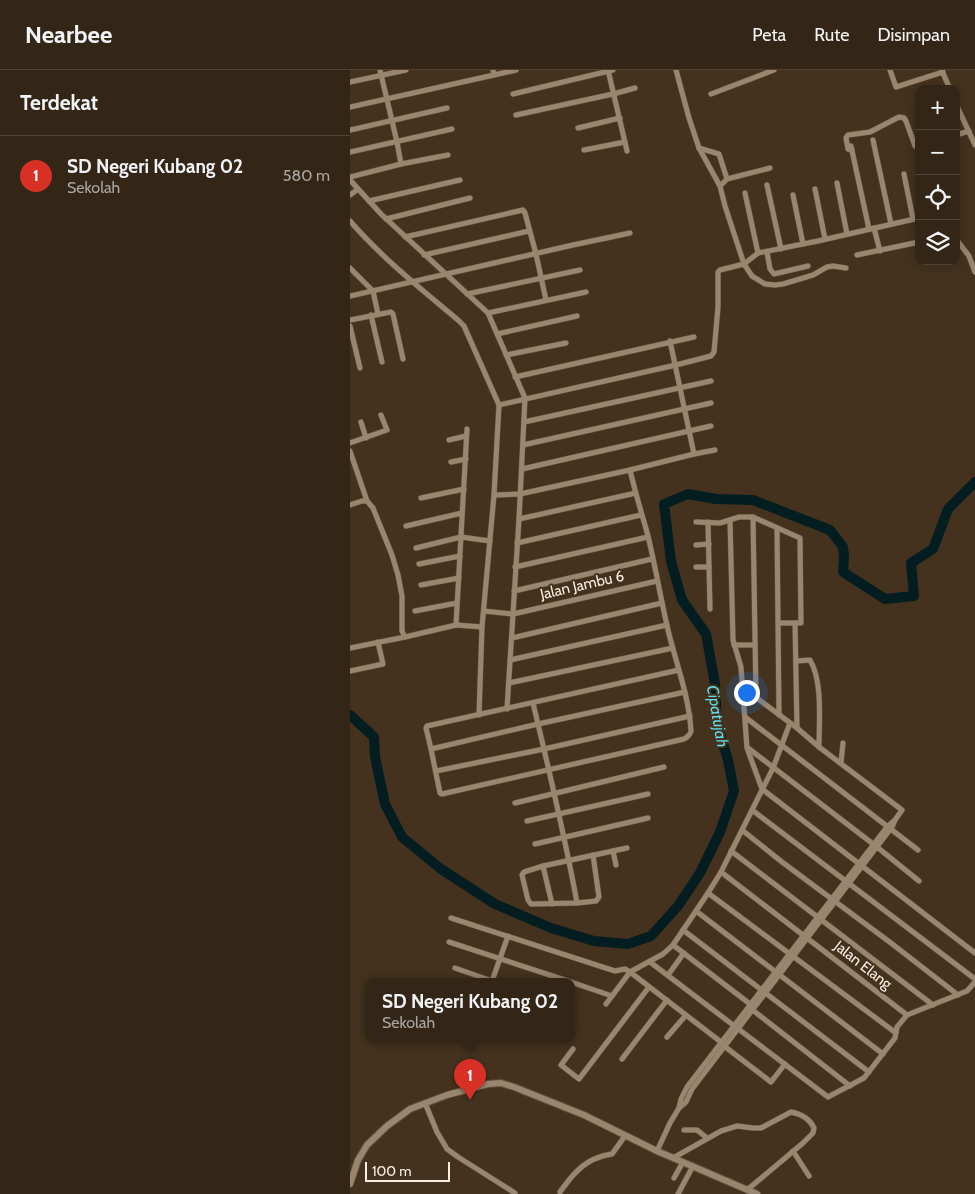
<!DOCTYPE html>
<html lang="id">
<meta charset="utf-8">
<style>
:root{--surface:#332616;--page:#3b2e1f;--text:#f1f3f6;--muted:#a9a5a1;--line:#4e4335;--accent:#d93025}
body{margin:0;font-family:Cabin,sans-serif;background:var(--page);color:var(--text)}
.controls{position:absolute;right:15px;top:15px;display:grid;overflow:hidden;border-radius:10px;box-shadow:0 2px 12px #0003}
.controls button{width:45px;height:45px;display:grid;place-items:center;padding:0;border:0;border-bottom:1px solid var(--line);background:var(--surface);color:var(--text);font:25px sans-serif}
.scale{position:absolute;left:15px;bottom:12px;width:85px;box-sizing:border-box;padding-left:5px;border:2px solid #faefe3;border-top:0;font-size:14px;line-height:18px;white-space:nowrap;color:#faefe3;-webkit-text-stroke:4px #44321e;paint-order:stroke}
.you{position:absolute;left:396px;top:622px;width:18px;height:18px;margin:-12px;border:4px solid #fff;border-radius:50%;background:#1a73e8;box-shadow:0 0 0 8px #1a73e833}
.badge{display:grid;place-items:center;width:32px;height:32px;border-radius:50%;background:var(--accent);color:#fff;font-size:16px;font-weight:700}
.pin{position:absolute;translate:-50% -41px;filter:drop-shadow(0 1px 2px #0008)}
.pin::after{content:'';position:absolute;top:26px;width:18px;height:15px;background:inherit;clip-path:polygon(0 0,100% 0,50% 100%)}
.popup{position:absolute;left:15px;top:908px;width:210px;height:65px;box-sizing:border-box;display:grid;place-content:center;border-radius:10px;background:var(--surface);filter:drop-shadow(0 1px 4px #0005);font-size:16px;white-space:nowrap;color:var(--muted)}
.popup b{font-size:19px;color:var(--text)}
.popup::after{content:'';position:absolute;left:50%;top:100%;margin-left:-10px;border:10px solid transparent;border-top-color:var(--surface)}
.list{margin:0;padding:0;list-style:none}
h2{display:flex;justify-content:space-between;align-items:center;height:65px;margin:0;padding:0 20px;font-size:21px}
h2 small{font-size:16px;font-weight:400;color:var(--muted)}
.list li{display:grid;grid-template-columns:32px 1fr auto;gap:15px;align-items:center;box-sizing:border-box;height:80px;padding:0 20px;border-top:1px solid var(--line)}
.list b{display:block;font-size:19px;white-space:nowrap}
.list p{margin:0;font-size:16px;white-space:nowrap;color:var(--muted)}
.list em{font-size:16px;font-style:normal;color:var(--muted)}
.icon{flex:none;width:28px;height:28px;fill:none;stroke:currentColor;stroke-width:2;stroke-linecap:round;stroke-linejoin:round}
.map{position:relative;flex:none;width:625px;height:1124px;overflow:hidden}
header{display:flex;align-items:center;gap:30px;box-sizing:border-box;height:70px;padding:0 25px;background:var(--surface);border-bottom:1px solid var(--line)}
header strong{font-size:24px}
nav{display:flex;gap:28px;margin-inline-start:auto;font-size:18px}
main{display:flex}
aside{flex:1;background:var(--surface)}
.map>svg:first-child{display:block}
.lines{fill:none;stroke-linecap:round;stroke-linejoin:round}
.river{stroke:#031d21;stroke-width:10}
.minor-casing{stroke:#60513f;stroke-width:6}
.tertiary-casing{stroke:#60513f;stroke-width:8}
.minor{stroke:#9a856e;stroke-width:5}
.tertiary{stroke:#9a856e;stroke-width:6}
.labels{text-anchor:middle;stroke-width:4;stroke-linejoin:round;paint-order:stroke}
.street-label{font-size:15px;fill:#faefe3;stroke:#44321e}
.water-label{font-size:16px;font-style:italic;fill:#5edeed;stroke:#44321e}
</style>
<header>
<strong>Nearbee</strong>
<nav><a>Peta</a><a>Rute</a><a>Disimpan</a></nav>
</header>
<main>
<aside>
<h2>Terdekat<small></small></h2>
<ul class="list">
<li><span class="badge">1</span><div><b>SD Negeri Kubang 02</b><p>Sekolah</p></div><em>580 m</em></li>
</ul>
</aside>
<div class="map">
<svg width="625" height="1124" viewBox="0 0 625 1124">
<rect width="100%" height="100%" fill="#44321e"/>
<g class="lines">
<polyline class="river" points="0,645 24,667 25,687 35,734 52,767 91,799 145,834 201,858 244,871 278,874 301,866 328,836 350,803 370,762 384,721 378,690 367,654 365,614 356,564 332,530 321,491 314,434 338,424 366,429 403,430 480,460 493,477 494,487 493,502 535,529 564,526 561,493 583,479 598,439 625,412"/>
<defs>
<g id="minor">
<polyline points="30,0 47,72 51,94"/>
<polyline points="258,0 277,81"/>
<polyline points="326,0 339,48 349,78 370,116 375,136 394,194 402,206 415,214 425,215 433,214 463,205 477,197 483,196 496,198"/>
<polyline points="540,0 546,17 593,2"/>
<polyline points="592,1 600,19"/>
<polyline points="144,5 166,0"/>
<polyline points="0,12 56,0"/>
<polyline points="163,24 263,0"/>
<polyline points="361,24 424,0"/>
<polyline points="606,34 625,75"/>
<polyline points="0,37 144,5 143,0"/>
<polyline points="166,45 263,24 285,18"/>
<polyline points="228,58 270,48"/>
<polyline points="0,60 97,38"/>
<polyline points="606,65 619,61"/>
<polyline points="523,70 541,154"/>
<polyline points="501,76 519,159"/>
<polyline points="349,78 369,84 377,109"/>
<polyline points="234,80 275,72"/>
<polyline points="502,80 498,79 496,68 498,65 520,62 549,47 554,48 556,51 565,76 569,75"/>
<polyline points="0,82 102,59"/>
<polyline points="554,104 563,149"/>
<polyline points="0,107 51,94 98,85"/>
<polyline points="0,110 31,144 138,243 175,328 169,449 157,639"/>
<polyline points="487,113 497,164"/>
<polyline points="417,115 431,179"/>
<polyline points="370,116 377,109 420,98"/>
<polyline points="465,119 475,169"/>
<polyline points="395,123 408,183"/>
<polyline points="0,125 8,119"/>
<polyline points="443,125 453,174"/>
<polyline points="19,131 110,110"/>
<polyline points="36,149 120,128"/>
<path d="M0,151C32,188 71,219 108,250L114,256L149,335L144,425L132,557L129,645"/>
<polyline points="524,158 530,181"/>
<polyline points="55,167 173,140 175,143 186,184 196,230"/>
<polyline points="606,169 619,186 625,202"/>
<polyline points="417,182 420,199 424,204 458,196"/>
<polyline points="74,185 179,161"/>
<polyline points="507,185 569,172"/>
<polyline points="0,198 23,221 28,244"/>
<polyline points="117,224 230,200"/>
<polyline points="0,226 223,175 280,163"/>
<polyline points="138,243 236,222"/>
<polyline points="21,245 32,292"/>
<polyline points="0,250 41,242 43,244 53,289"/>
<polyline points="0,256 10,298"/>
<polyline points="147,264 227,246"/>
<polyline points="156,285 216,273"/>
<polyline points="165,307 344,267"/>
<polyline points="149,335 326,295 361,286 364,282 368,237 368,202 370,200 394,194 408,183 468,171 569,148"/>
<polyline points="11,352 16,368"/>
<polyline points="174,352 361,311"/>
<polyline points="99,370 116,366"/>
<polyline points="0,373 37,360 31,345"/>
<polyline points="173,375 361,333"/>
<polyline points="0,381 17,431 23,438 42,485 48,505 52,526 52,561 55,567 106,555 132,557"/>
<polyline points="344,384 365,380"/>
<polyline points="101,392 116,389"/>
<polyline points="172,399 361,356"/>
<path d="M280,400C285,422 292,444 298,466C306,499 311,531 319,564C327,596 339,627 341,661C340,665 338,667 334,669L92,724L90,723L81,679L76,658L77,656L329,600"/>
<polyline points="144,425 170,424 280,400 344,384 320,271"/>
<polyline points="71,428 114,419"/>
<polyline points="0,435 12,431 17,431"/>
<polyline points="403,447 406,627"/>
<polyline points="169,449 286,423"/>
<polyline points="380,450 383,570 391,597 397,678 412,719 625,883"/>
<polyline points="346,452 370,453 389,447 403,447 450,468 451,553 428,553"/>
<polyline points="358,452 360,539"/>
<polyline points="56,456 112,443"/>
<polyline points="427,458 429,645"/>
<polyline points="167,473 291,445"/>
<polyline points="346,475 359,474"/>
<polyline points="66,478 111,467 140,471"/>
<polyline points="69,494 110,486"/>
<polyline points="165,497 298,467"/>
<polyline points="346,497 359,497"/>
<polyline points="71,515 109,508"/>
<polyline points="164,521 302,489"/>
<polyline points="65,541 107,533"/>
<polyline points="134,541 163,544 307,511"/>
<polyline points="445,553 447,658"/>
<polyline points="106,555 117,359"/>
<polyline points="162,568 312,533"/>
<polyline points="384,575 405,575"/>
<polyline points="0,578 55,567"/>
<polyline points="160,590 317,555"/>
<path d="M446,591L460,590C473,612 469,651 469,677"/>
<polyline points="0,601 33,594 28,572"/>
<polyline points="159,613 323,578"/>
<path d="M183,633C199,700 215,766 227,833"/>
<polyline points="395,647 568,780"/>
<polyline points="398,678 527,777 569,811"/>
<polyline points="81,679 188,654 335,622"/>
<polyline points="491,693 493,673"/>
<polyline points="86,701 194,679 340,646"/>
<polyline points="165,733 314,697"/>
<polyline points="402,740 625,909"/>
<polyline points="177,751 298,724"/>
<polyline points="392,760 432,792 541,873 608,925"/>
<polyline points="185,774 298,748"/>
<polyline points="263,781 266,795"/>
<polyline points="381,781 583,935"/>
<polyline points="193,796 174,802 172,805 178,830 181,834 227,833 246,831 249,827 243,785"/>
<polyline points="371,802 557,945"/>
<polyline points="358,823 546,963"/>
<polyline points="202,834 193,796 277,778"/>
<polyline points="346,841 533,984"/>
<polyline points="101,848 265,901 275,899 280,902 371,972"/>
<polyline points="333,860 519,1002"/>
<polyline points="99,872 218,911"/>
<polyline points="323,875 400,934"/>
<polyline points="300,892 478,1027 514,1008 545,968 547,957 557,945 617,921 625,912"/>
<polyline points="105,898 142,911 158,866"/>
<polyline points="318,905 334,883"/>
<polyline points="221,912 262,926"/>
<polyline points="256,934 280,902 313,884 323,875 358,823 371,802 423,698 440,653"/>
<polyline points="400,938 500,1016"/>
<polyline points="317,967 336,945"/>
<polyline points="374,976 421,1012 435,994"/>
<polyline points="223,979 211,995 229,1009 299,917"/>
<polyline points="272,989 317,930"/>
<polyline points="75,1033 87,1062 97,1079 108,1087 165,1123"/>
<polyline points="329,1038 331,1029 337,1017 537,757 545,750 552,740 469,677 447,658 392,617"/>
<polyline points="334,1060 347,1060 357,1068"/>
<polyline points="307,1081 320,1053 329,1038 336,1032 342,1019 542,757 545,750"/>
<polyline points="443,1081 459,1106"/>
<path d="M323,1088L371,1061L387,1056L403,1058H411L441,1042C451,1044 460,1049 464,1058L463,1063L453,1073L397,1120"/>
<polyline points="324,1108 333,1092"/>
<path d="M210,1122C220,1108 232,1092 250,1087C254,1085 258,1085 262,1084L275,1066"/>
<polyline points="328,1124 343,1096"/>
</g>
<polyline id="tertiary" points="0,1114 8,1090 17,1075 37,1056 60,1039 97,1025 138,1014 151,1013 164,1017 234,1045 307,1081 407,1124"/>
</defs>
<use href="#minor" class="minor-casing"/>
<use href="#tertiary" class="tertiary-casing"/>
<use href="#minor" class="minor"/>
<use href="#tertiary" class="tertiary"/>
</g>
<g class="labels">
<g class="street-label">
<text transform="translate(232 515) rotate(-13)" y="5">Jalan Jambu 6</text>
<text transform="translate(513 895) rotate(38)" y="5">Jalan Elang</text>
</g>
<g class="water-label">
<text transform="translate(368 646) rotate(80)" y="6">Cipatujah</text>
</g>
</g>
</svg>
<div class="controls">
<button>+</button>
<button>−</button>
<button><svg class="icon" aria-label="locate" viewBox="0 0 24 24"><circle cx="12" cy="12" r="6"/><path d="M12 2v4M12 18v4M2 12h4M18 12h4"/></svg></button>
<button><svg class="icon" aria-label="layers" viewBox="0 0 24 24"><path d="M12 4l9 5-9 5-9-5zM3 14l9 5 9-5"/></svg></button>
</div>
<div class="scale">100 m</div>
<div class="you"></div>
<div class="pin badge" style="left:120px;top:1030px">1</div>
<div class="popup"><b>SD Negeri Kubang 02</b>Sekolah</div>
</div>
</main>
